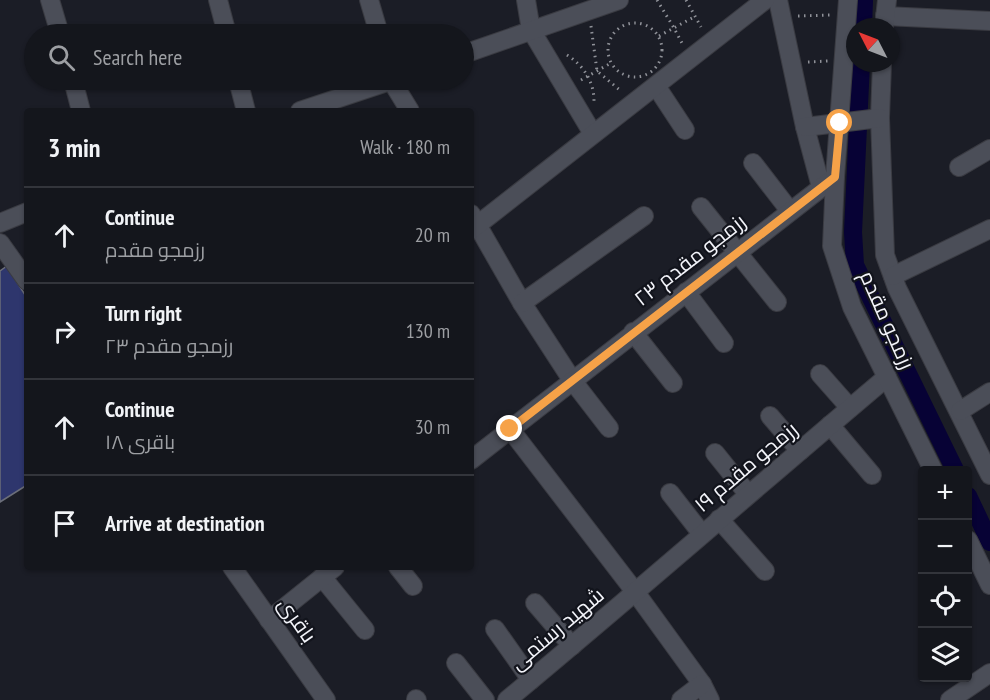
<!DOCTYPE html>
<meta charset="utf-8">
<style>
:root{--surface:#14161c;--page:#1d1f25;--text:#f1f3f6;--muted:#9d9fa3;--line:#33353b}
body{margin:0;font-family:"PT Sans Narrow",Cairo,sans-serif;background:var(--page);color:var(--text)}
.controls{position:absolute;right:18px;bottom:18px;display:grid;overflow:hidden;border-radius:6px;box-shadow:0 2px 4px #0004}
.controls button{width:54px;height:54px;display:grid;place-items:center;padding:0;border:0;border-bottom:2px solid var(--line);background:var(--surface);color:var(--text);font:30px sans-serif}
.compass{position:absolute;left:846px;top:18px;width:54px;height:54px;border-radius:50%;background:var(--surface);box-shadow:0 2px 4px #0004;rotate:312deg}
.stop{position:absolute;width:18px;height:18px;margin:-14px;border:4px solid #f6a248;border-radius:50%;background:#fff}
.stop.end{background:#f6a248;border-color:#fff;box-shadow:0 2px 6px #0008}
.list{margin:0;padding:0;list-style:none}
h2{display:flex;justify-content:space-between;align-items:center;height:78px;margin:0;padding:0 24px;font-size:26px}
h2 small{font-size:20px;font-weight:400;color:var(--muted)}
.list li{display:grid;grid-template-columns:39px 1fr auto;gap:18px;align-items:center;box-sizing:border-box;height:96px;padding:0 24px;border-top:2px solid var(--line)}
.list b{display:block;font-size:22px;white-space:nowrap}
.list p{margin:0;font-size:20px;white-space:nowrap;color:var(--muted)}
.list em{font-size:20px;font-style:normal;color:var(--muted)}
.icon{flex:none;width:33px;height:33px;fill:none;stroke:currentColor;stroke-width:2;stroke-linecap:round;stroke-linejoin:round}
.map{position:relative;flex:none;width:990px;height:700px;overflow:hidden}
.search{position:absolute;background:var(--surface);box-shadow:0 2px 4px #0004;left:24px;top:24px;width:450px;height:66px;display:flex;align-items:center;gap:15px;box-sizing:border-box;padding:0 21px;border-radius:33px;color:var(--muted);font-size:22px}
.panel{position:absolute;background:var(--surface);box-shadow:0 2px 4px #0004;left:24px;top:108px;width:450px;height:462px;border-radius:6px}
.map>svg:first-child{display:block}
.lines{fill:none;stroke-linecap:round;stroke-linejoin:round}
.canal{stroke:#070235;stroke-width:18}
.building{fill:#2e366d;stroke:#6b6e79;stroke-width:1.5}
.street-casing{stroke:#3a3b42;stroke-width:20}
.secondary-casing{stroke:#3a3b42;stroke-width:20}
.path{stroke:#909299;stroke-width:3;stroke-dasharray:1.5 4.5;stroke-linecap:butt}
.street{stroke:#4b4e58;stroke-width:18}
.secondary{stroke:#4b4e58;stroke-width:18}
.route{stroke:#f6a248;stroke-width:8}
.labels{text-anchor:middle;stroke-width:4.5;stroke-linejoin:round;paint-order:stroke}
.street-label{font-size:21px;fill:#f3f4fa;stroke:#12141c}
</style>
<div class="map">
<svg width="990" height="700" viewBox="0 0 990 700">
<rect width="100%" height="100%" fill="#1b1d26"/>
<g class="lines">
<g class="canal">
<polyline points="863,27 864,0"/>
<polyline points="861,63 853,232 855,265 955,470"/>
<polyline points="968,496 990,542"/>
</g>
</g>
<polygon class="building" points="7,266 27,298 27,485 0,502 0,271"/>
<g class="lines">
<defs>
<g id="street">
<polyline points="50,0 60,34"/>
<polyline points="218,0 227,34"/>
<polyline points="369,0 379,34"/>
<polyline points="526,0 531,30 593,134"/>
<polyline points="778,0 805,127 821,187"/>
<polyline points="885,16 990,21"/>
<polyline points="884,27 887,0"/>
<polyline points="882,63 880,118 885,255 897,288 990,475"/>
<polyline points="73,80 81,111"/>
<polyline points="238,80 246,111"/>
<polyline points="391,80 410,111"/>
<polyline points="656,86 685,130"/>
<polyline points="805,127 880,118"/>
<polyline points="753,163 790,211"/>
<polyline points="959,167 990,149"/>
<polyline points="701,207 777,302"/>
<polyline points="471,214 522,303 572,380 609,428"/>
<polyline points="471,230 765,0"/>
<polyline points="893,276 990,229"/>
<polyline points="686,292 724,343"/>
<polyline points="522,303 644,216"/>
<polyline points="633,332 673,383"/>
<polyline points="820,374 850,408"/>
<polyline points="960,411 990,392"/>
<polyline points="770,416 800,451"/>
<polyline points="830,425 872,475"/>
<polyline points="510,429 636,593 702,684 710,700"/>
<polyline points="715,453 748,494"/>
<polyline points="471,460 835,177"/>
<polyline points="670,493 702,534"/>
<polyline points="719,519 765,571"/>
<polyline points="398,567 413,586"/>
<polyline points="322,577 365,630"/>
<polyline points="535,603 572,646"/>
<polyline points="269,620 335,567"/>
<polyline points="495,629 531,680"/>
<polyline points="456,663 485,700"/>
<polyline points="416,699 417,700"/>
<path d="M507,700C635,594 760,484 887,377"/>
<polyline points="681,700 702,684"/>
<polyline points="950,700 990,673"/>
</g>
<g id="secondary">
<polyline points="848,0 835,177 832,246 852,307 933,470"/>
<polyline points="464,54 619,0"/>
<polyline points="300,111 393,80"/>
<polyline points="0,223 27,212"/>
<polyline points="0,243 27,281"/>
<polyline points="968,540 990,585"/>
<polyline points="232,567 326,700"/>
</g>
</defs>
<use href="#street" class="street-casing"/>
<use href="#secondary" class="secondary-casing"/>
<g class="path">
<polyline points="657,0 674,28 683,45"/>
<polyline points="686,0 701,27"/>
<polyline points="798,16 830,15"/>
<circle cx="635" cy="50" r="27"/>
<polyline points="591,26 597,71 621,91"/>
<polyline points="659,36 694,17"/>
<path d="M567,55C583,65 594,81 594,101"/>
<polyline points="808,62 828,61"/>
<polyline points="581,80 611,63"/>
</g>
<use href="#street" class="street"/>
<use href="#secondary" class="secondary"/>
</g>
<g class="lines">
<polyline class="route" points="510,429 835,177 840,123"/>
</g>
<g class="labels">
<g class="street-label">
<text transform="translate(690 260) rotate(-38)" y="7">رزمجو مقدم ۲۳</text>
<text transform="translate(887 320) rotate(66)" y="7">رزمجو مقدم</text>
<text transform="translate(746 467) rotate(-40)" y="7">رزمجو مقدم ۱۹</text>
<text transform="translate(297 620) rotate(55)" y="7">باقری</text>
<text transform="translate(557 629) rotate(-40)" y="7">شهید رستمی</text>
</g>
</g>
</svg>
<div class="controls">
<button>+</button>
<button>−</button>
<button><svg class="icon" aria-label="locate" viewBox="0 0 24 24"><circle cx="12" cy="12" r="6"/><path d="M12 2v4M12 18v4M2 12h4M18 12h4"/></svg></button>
<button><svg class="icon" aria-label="layers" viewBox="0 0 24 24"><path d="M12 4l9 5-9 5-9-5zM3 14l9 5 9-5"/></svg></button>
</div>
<svg class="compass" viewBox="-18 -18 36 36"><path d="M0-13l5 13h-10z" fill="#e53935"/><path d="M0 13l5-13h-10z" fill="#9d9fa3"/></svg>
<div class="stop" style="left:840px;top:123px"></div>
<div class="stop end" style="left:510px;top:429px"></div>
<div class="search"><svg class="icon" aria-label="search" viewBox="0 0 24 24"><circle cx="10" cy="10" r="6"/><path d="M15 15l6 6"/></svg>Search here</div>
<section class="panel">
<h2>3 min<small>Walk · 180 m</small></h2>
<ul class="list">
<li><svg class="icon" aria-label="ahead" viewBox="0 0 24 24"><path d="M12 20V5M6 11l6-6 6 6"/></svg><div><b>Continue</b><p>رزمجو مقدم</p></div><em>20 m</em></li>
<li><svg class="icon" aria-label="right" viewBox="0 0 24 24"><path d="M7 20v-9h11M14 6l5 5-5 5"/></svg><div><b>Turn right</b><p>رزمجو مقدم ۲۳</p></div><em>130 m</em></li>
<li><svg class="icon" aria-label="ahead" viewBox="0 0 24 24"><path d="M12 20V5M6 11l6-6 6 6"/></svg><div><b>Continue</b><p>باقری ۱۸</p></div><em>30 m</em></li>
<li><svg class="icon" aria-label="arrive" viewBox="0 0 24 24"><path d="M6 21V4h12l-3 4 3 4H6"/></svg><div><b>Arrive at destination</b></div></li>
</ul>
</section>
</div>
